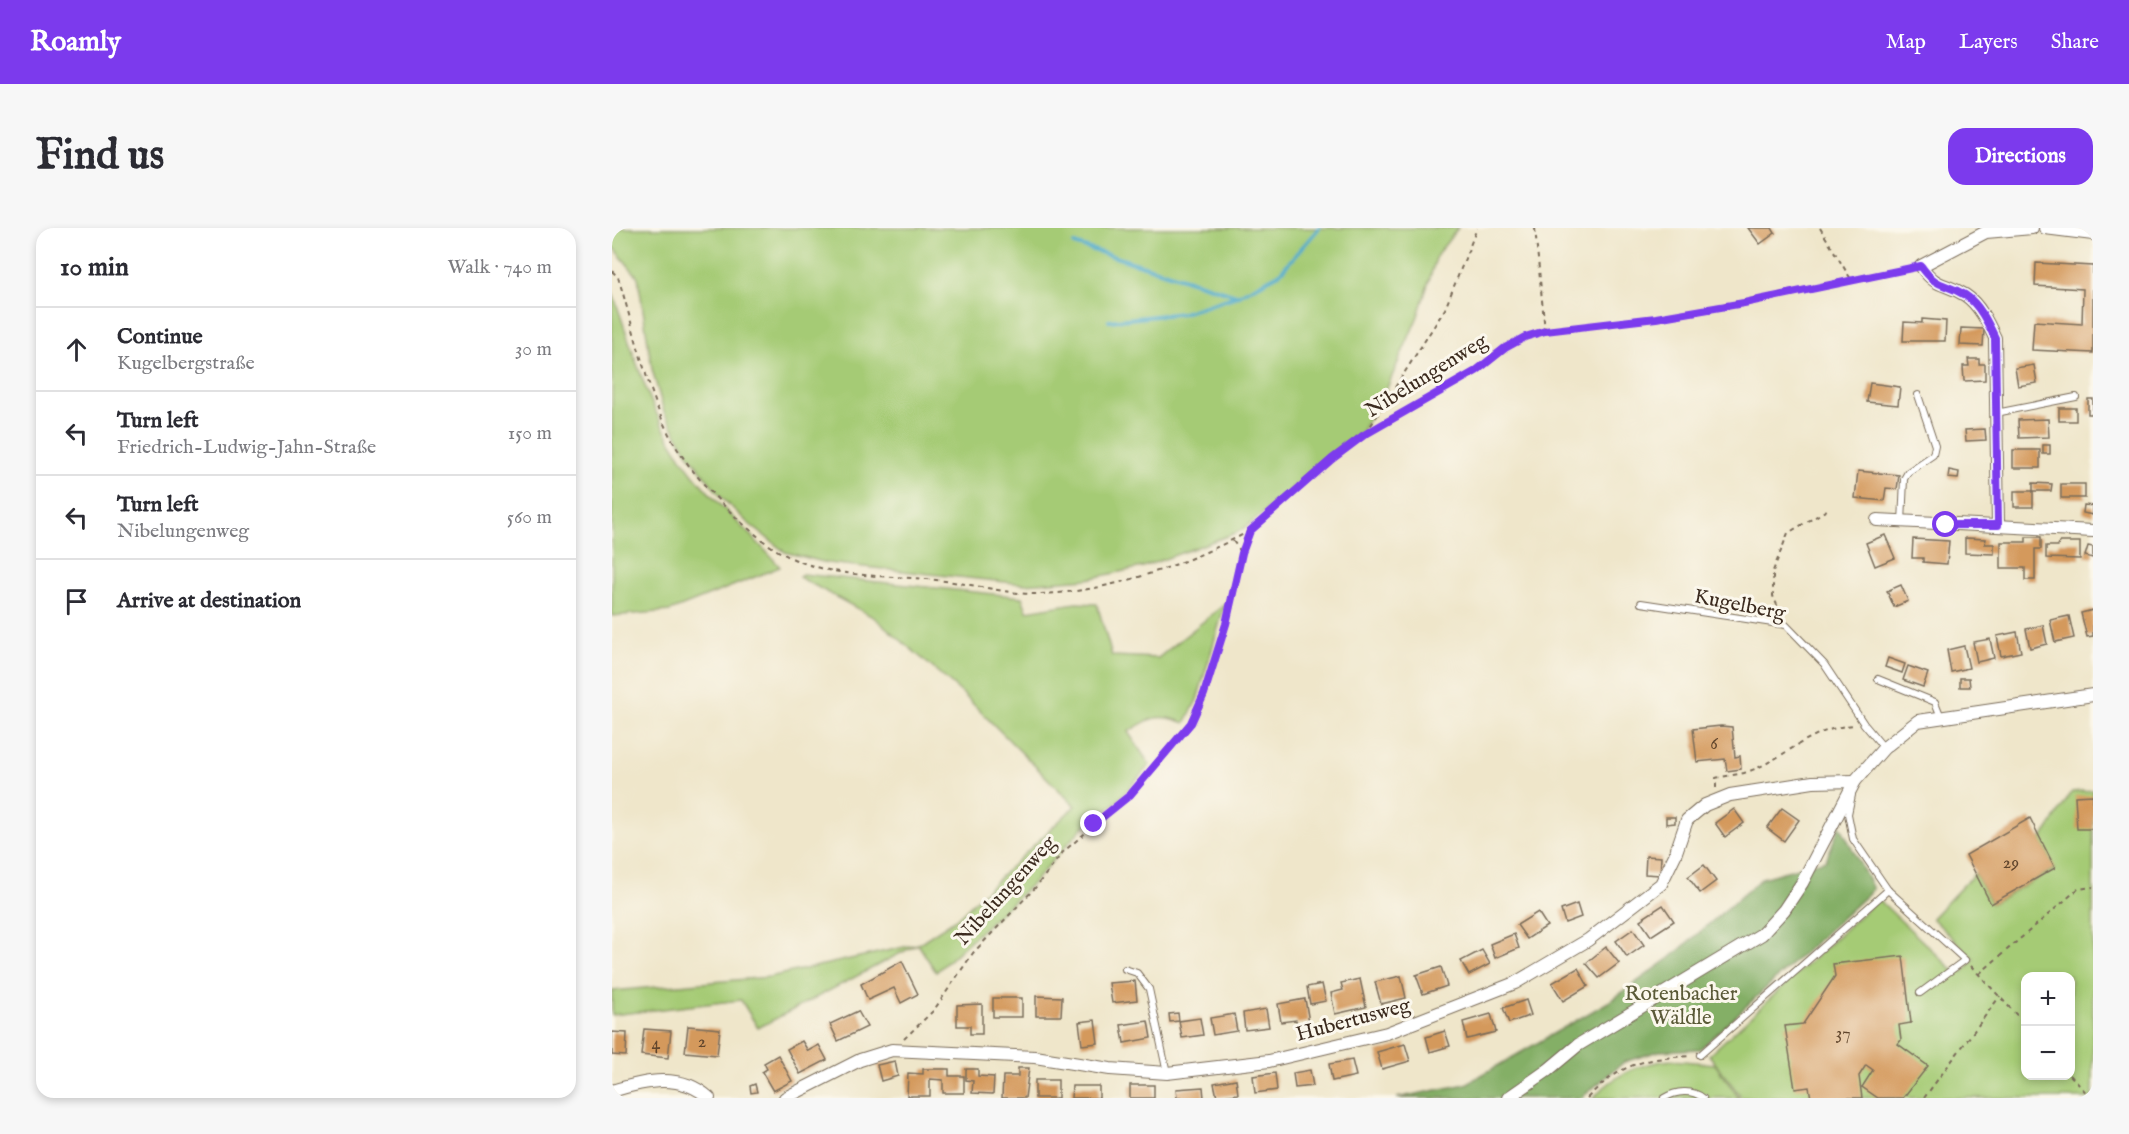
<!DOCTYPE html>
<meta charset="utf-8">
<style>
:root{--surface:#fff;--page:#f7f7f7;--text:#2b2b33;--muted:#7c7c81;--line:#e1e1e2;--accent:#7c3aed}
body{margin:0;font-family:"IM FELL English",serif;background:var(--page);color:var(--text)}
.controls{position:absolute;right:18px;bottom:18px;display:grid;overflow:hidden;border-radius:12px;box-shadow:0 3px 9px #0003}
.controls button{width:54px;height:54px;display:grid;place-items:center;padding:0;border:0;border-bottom:2px solid var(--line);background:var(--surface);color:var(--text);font:30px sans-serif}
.stop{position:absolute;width:18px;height:18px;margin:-14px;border:4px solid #7c3aed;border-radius:50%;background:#fff}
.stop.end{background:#7c3aed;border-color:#fff;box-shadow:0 2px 6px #0008}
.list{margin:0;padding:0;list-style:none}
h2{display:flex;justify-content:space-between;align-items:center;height:78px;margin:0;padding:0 24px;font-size:26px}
h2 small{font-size:20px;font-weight:400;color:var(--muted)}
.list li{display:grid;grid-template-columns:39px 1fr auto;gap:18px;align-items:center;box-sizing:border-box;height:84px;padding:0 24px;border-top:2px solid var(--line)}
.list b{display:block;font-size:22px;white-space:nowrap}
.list p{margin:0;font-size:20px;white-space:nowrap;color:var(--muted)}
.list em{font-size:20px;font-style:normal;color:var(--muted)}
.icon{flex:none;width:33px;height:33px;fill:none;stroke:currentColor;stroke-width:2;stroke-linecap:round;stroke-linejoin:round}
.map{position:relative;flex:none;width:1481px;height:870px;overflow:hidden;border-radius:18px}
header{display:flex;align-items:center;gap:36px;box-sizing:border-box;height:84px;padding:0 30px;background:var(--accent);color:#fff}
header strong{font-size:28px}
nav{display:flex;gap:33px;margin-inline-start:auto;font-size:21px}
.intro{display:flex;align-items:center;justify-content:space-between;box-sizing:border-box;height:144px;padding:0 36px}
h1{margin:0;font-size:42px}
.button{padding:15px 27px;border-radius:18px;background:var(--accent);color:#fff;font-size:21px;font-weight:700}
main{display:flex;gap:36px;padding:0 36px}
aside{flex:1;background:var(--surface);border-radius:18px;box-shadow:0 3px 9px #0003}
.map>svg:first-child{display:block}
.green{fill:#a5cb75;stroke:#707a4a;stroke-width:1.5;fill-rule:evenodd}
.forest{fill:#84af66;stroke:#606c42;stroke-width:1.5}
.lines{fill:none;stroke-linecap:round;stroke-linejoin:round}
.stream{stroke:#4daacb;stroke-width:4}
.building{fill:#d4995b}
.service-casing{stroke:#7a6c5a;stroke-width:8}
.minor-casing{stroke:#7a6c5a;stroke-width:14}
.path{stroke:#7a6c5a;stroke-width:2;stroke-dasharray:4.5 4.5;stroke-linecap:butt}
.service{stroke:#fff;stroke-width:6}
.minor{stroke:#fff;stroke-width:12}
.route{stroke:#7c3aed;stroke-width:8}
.labels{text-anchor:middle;stroke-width:6;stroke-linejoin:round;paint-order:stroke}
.number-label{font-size:18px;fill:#61462d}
.street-label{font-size:21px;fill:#3b2a1e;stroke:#fbf7ec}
.park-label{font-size:21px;fill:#5b5a38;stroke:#fbf7ec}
</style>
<header>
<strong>Roamly</strong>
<nav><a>Map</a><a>Layers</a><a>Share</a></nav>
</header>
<div class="intro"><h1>Find us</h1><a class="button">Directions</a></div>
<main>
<aside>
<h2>10 min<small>Walk · 740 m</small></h2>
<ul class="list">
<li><svg class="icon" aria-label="ahead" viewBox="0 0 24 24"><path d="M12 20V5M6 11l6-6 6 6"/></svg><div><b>Continue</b><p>Kugelbergstraße</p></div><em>30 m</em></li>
<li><svg class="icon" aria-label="left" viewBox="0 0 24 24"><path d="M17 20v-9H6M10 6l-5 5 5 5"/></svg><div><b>Turn left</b><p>Friedrich-Ludwig-Jahn-Straße</p></div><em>150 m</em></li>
<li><svg class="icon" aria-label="left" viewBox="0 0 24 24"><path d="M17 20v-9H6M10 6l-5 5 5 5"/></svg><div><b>Turn left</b><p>Nibelungenweg</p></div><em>560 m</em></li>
<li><svg class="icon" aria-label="arrive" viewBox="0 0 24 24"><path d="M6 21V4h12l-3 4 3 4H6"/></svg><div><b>Arrive at destination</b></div></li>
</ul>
</aside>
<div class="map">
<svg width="1481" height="870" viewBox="0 0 1481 870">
<rect width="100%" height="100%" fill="#fbf7ec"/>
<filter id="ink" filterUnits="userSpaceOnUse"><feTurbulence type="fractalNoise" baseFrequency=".0167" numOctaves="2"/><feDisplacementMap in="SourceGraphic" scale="12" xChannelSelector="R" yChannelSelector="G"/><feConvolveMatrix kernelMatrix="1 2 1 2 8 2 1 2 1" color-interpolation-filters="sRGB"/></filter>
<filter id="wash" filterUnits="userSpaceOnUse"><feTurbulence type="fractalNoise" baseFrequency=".008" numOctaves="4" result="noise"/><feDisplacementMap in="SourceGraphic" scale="24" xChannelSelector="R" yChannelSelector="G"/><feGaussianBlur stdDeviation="1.35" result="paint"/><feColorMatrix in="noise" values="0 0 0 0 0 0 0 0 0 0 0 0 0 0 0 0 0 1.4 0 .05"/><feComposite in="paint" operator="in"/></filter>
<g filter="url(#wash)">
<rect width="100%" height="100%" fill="#efe6ca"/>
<g class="green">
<polygon points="0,0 846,0 825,27 806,88 775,160 749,205 724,222 643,292 626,304 531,339 475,351 412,356 215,335 173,324 136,295 109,269 75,224 52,184 40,141 26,49 0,18"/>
<path d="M0,63C23,127 38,192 81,246C108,280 141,307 168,339L58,383L0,388Z"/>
<path d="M190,346L410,369L415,383L464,375L485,376L500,428L546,430L613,376L585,472L573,495C546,485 539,489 516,504L538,537L503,575L469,601L421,655L324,744L306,716L146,800L129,772L0,787V763L157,749L306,716L344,691L463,578L350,465L263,390L187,349Z"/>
<path d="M1481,562V870H1130L1097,827L1266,671L1341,742L1351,744L1362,731L1320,690L1363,645L1379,676L1443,641L1429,612L1460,564ZM1414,748H1458V848H1414Z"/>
<path d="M1060,832L1103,836L1127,870H981C1003,846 1028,835 1060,832Z"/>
</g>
<polygon class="forest" points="1228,597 1261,661 1088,821 1047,823 1012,834 969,870 785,870 854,856 998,773 1058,730 1150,650 1214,632"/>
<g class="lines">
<g class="stream">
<polyline points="462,16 624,67"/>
<polyline points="497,93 571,85 625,68 667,46 707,0"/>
</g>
</g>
<g id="blocks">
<g class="building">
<polygon points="1136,0 1160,0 1163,5 1148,16"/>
<polygon points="1424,35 1481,38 1481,125 1420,122 1422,93 1470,96 1471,61 1423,58"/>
<polygon points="1310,91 1334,93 1333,113 1291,113 1292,94 1310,95"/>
<polygon points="1349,100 1372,101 1371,118 1348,117"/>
<polygon points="1356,131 1367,131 1367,136 1373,136 1373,152 1352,153 1351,138 1357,138"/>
<polygon points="1422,137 1425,155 1406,158 1403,140"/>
<polygon points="1258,155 1288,159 1286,177 1255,174"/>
<rect x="1476" y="171" width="5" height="15"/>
<rect x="1447" y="180" width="17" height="13"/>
<polygon points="1436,191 1437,209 1407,210 1406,192"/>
<polygon points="1373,201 1374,212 1354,213 1353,202"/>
<rect x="1431" y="217" width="7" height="9"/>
<rect x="1401" y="222" width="27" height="18"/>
<polygon points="1337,242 1347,244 1346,251 1336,250"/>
<polygon points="1246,243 1287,247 1285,261 1274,260 1272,273 1243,270"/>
<polygon points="1421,255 1440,256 1439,263 1421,263 1421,279 1402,279 1402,263 1421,263"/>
<rect x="1449" y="256" width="24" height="14"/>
<polygon points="1472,277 1481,278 1481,287 1471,285"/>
<polygon points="1273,307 1283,330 1263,338 1254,315"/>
<polygon points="1414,309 1429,309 1429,321 1423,321 1423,352 1413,352 1413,340 1389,340 1389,314 1414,314"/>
<polygon points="1353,310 1374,311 1373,316 1382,316 1382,326 1353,325"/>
<polygon points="1301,311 1337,313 1335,336 1311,334 1311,330 1300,330"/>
<polygon points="1447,314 1468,314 1468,331 1434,330 1434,318 1446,318"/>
<polygon points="1476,318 1481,319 1481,330 1473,328"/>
<polygon points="1289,357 1296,373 1282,379 1275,363"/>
<polygon points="1481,382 1481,408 1475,409 1469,385"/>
<polygon points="1457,388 1462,410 1443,414 1438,392"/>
<polygon points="1431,397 1435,416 1418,420 1414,401"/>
<polygon points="1405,404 1409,424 1389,428 1385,408"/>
<polygon points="1378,411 1382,430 1365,434 1361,414"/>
<polygon points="1352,418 1357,440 1339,444 1335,422"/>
<polygon points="1276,430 1293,436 1290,445 1273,439"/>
<polygon points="1296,438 1316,445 1311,459 1291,452"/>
<polygon points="1348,450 1357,450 1358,459 1348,459"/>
<polygon points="1109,498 1120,499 1123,529 1128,528 1129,541 1115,543 1113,531 1085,534 1081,501"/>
<polygon points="1481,567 1481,601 1465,601 1463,568"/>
<polygon points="1170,580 1187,592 1172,613 1155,600"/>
<polygon points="1122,581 1132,595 1113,609 1103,595"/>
<polygon points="1054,589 1063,589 1063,595 1054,596"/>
<polygon points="1418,590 1443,640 1379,676 1354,627"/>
<polygon points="1034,628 1049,629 1048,647 1033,646"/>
<polygon points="1092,637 1104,653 1088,665 1076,649"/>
<polygon points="965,676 969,689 953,695 949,682"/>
<polygon points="1051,677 1062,693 1039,708 1028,692"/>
<polygon points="926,684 935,698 915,711 905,697"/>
<polygon points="1021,701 1032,717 1015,729 1004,713"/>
<polygon points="902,706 907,720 883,730 878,716"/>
<polygon points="994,719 1007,735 987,750 974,735"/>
<polygon points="870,722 878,736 857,747 849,733"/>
<polygon points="1291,728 1299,795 1287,797 1289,812 1286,816 1316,838 1291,870 1266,870 1250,859 1261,842 1254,837 1247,848 1250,870 1199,870 1197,859 1183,861 1173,798 1191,796 1223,748 1221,736"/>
<polygon points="290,733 306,766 289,775 282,760 256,772 249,756"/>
<polygon points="829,739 835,758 811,766 804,747"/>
<polygon points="966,740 976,758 951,773 940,755"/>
<polygon points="789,748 794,770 769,776 763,754"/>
<polygon points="748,751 754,779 723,786 719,765 731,762 729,755"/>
<polygon points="523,753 525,772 500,775 497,755"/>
<polygon points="710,756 714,773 698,776 695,759"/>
<polygon points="424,768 450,769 449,788 424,788"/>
<rect x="381" y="770" width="29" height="19"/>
<polygon points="693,771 697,794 685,796 684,792 669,794 666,776"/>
<polygon points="914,772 919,787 897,795 891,780"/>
<polygon points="370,776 370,806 358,806 358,798 345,798 345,777"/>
<polygon points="654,781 657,799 633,802 631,785"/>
<polygon points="246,783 255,799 226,813 218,796"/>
<polygon points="566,785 567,793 558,794 557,786"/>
<polygon points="622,786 625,803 601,807 598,790"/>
<polygon points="879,786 884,804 855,811 851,794"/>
<polygon points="588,790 591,807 570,810 567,793"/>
<polygon points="483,792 486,815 470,817 467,794"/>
<polygon points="536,793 539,810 512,815 509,797"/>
<polygon points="76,798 108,801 105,827 73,824"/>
<polygon points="32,801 59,803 56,830 29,827"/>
<polygon points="833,803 838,818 818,824 814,809"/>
<polygon points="0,804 15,805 14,828 0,827"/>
<polygon points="190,813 196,823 207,817 215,832 188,846 175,821"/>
<polygon points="793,816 798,833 770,841 765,824"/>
<polygon points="166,827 180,853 161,863 150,844 155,841 152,835"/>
<polygon points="740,832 744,848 720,853 717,836"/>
<polygon points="283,833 286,848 269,853 265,837"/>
<polygon points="406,840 417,840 413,870 390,870 391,848 406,848"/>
<polygon points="311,841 337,841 337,848 352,848 352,865 331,865 331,852 318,851 318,868 295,868 296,845 311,846"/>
<polygon points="354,841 366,841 366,848 382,849 381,866 360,865 361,853 354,852"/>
<polygon points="698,842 701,858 683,860 681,845"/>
<polygon points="663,845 665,862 643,865 641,848"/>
<polygon points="624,851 626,866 605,869 602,855"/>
<rect x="423" y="852" width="23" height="18"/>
<polygon points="143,856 145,864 139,865 138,858"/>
<rect x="518" y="857" width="24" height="13"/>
<polygon points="460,858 487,858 487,870 459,870"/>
<polygon points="591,859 592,870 565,870 564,861"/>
</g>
</g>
</g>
<g filter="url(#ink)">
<use href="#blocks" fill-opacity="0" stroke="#7a6c5a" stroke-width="1.5"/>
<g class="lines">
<defs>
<g id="service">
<polyline points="1384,185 1464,169"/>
<polyline points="1290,295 1292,251 1296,244 1321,227 1323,218 1306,167"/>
<polyline points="1029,375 1174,397 1212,436 1252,496 1272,520"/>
<polyline points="1266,451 1323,474 1329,489"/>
<polyline points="1240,567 1236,586 1241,611 1276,662 1353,732 1308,765"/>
<polyline points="513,741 525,745 537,761 555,845"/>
<polyline points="1088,827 1276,662"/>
<path d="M1052,870C1064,863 1080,861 1091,870"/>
</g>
<g id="minor">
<polyline points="1433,0 1481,6"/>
<polyline points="1265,292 1481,303"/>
<path d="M1386,297L1383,110C1376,95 1367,76 1353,67C1332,54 1325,61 1309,38L1374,4L1420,0"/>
<path d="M0,863C32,853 69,844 97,870"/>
<polyline points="173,870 248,832 280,822 423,829 498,841 555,845 657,833 775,805 903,755 976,712 1049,656 1063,627 1075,592 1093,577 1118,567 1201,554 1243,553"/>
<polyline points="896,870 936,842 966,817 1150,706 1172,682 1190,655 1243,553 1272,520 1306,493 1481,467"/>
</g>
</defs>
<use href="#service" class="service-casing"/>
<use href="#minor" class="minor-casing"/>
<g class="path">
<polyline points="923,0 933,103"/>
<polyline points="1208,0 1240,53"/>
<path d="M0,43L6,49C21,97 32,150 52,196C69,234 100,267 130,295C153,315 169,328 198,337C241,351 289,347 333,353C359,356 398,366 422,366C496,366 574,336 638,303"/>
<polyline points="754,205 833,81 865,0"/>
<polyline points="621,313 630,325"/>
<polyline points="1169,386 1161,368 1161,343 1176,305 1215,282"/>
<path d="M1104,560V550C1113,548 1123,547 1132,545C1173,532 1194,501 1242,497"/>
<polyline points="1359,738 1414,797"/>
<polyline points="1367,746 1466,661 1481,659"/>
<polyline points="292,811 322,782 361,725 423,660 451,624 518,567 579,495 593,466 614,396 630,325 638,303 720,231 752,207 865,143 893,120 913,109 933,103 1044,90 1298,41"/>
<polyline points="1458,847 1479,870"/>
<path d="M975,870C1010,835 1032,830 1080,828"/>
<polyline points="1312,870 1388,768"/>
</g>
<use href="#service" class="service"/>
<use href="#minor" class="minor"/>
</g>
</g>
<g class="lines" filter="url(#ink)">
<path class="route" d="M482,596L518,567L579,495L592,466L614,396L630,325L638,303L720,231L752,207L864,143L893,120L913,109L933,103L1044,90L1132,75L1309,38C1325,61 1332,54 1353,67C1367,76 1376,95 1383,110L1386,297H1334"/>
</g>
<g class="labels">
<g class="number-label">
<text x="1102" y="521">6</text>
<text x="1399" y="640">29</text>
<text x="1231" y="811">37</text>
<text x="90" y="819">2</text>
<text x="44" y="821">4</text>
</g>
<g class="street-label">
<text transform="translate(814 147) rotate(-32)" y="7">Nibelungenweg</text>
<text transform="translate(1128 376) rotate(11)" y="7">Kugelberg</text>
<text transform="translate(393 662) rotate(-48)" y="7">Nibelungenweg</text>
<text transform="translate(741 791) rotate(-15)" y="7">Hubertusweg</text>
</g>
<g class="park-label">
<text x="1069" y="772">Rotenbacher<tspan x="1069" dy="24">Wäldle</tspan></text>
</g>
</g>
</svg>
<div class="controls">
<button>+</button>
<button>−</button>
</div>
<div class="stop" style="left:1334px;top:297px"></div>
<div class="stop end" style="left:482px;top:596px"></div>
</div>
</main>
